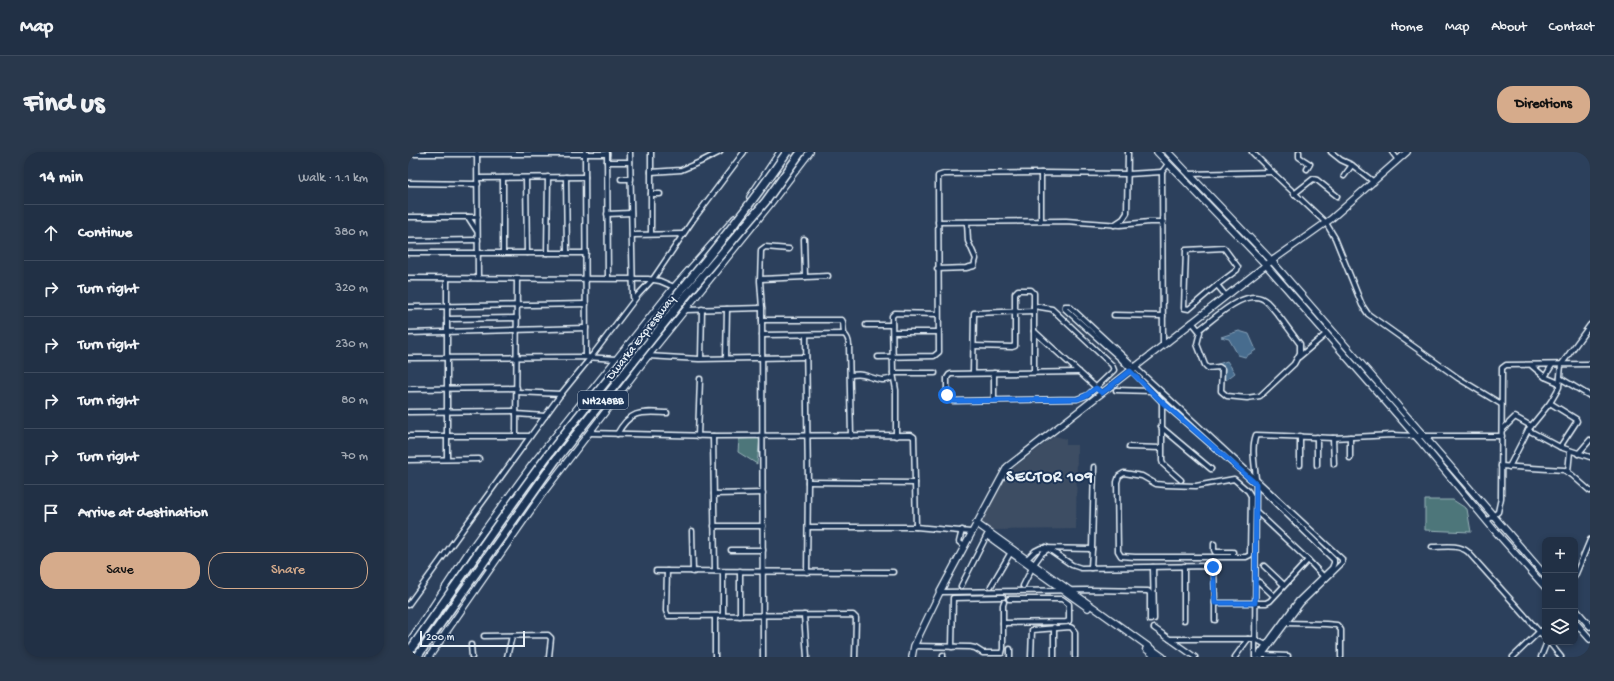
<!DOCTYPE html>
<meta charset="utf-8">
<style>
:root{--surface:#213045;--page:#29384c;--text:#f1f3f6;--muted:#a2a9b3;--line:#3e4b5e;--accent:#d6ab8b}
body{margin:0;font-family:"Gochi Hand",sans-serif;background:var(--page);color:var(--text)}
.controls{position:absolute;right:12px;bottom:12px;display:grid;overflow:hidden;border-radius:8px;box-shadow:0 2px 6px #0003}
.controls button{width:36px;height:36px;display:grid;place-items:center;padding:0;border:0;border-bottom:1px solid var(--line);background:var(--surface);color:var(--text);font:20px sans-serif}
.scale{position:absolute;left:12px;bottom:10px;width:105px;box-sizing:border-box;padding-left:4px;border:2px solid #e8f1f8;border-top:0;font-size:11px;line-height:14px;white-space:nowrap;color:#e8f1f8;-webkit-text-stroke:3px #1d3557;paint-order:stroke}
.stop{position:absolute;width:12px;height:12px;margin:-9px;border:3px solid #1a73e8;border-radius:50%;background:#fff}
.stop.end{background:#1a73e8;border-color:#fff;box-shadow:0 1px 4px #0008}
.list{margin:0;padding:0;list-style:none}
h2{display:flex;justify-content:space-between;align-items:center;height:52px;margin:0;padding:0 16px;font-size:17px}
h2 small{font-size:13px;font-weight:400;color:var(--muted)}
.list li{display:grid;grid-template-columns:26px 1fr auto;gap:12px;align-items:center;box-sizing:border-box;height:56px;padding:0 16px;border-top:1px solid var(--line)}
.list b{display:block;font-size:15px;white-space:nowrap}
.list em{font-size:13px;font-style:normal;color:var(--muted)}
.actions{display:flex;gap:8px;padding:12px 16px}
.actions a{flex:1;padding:9px 0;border:1px solid var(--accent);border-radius:16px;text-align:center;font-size:14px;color:var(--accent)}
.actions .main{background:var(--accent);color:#111}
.icon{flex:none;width:22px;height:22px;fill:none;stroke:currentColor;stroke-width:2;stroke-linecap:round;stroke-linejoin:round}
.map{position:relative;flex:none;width:1182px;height:505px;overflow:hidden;border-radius:16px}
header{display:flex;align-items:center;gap:24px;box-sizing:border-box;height:56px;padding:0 20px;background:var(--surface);border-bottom:1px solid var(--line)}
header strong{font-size:19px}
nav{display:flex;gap:22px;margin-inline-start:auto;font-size:14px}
.intro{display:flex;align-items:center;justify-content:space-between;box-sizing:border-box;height:96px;padding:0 24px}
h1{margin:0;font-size:28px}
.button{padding:10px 18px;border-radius:16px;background:var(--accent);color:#111;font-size:14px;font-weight:700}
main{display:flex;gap:24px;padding:0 24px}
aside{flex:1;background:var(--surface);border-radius:16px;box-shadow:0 2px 6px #0003}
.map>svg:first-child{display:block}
.built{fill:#3e4d63}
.green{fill:#4d767a;stroke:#9ab4b9}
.water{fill:#466c8e;stroke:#87a1b8}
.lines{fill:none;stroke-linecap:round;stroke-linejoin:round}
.street-casing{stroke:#e8f1f8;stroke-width:7}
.secondary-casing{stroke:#e8f1f8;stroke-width:8}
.street{stroke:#1d3557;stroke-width:4}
.secondary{stroke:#1d3557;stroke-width:5.5}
.highway-bridge-casing{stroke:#e8f1f8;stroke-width:10;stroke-linecap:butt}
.highway-bridge{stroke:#1d3557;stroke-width:7}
.route{stroke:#1a73e8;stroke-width:5}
.labels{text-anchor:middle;stroke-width:4;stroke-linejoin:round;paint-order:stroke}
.shield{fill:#1d3557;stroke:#abb9c8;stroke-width:1}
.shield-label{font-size:11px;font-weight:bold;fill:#e8f1f8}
.street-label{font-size:12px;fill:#e8f1f8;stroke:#1d3557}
.district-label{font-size:16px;font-weight:bold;letter-spacing:1px;fill:#e8f1f8;stroke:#1d3557}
</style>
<header>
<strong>Map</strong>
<nav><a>Home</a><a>Map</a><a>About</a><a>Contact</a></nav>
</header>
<div class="intro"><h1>Find us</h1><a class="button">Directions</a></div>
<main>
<aside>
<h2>14 min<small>Walk · 1.1 km</small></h2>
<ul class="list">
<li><svg class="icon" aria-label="ahead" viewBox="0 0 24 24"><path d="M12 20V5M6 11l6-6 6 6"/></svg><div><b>Continue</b></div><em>380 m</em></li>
<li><svg class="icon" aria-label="right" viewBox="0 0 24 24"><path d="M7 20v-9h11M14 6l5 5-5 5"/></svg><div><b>Turn right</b></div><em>320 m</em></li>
<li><svg class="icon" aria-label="right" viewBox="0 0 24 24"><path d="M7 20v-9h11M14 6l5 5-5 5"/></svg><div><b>Turn right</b></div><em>230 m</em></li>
<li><svg class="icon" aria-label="right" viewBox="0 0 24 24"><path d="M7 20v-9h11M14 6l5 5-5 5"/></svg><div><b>Turn right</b></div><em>80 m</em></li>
<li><svg class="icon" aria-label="right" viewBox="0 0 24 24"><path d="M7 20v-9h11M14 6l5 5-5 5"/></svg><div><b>Turn right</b></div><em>70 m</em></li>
<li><svg class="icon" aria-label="arrive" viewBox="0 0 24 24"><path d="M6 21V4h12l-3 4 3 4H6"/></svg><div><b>Arrive at destination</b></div></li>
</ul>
<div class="actions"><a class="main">Save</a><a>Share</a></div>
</aside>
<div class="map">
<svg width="1182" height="505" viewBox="0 0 1182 505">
<rect width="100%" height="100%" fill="#2c405c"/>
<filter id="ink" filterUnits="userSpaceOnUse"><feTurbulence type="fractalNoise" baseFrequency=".025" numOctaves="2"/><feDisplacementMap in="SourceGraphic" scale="8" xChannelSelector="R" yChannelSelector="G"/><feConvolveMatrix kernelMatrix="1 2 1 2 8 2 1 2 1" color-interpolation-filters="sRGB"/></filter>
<g filter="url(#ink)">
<polygon class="built" points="647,284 658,287 658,293 669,293 668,377 583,378 571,369 604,317"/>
<g class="green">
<polygon points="352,286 349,312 330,300 331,287"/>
<polygon points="1017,348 1045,348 1059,357 1063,380 1017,378"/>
</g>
<g class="water">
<polygon points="831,179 841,182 848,198 837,205 830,203 821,187 813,185"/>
<polygon points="819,209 827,221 818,228 804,214"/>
</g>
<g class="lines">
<defs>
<g id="street">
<polyline points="177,0 178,205"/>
<polyline points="222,0 225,145"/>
<polyline points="243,0 243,82"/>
<polyline points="844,0 864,20 918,71 927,86 954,153 960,162 1050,226 1093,252"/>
<polyline points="891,0 891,5 902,12 899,17"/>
<polyline points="923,0 933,8 944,13 966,30"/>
<polyline points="984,0 990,8"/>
<polyline points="69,1 70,126"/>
<polyline points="199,1 200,126"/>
<polyline points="0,2 199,2"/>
<polyline points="199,10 222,10"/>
<polyline points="243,20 273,18 292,10 312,0"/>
<polyline points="781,22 864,20"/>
<polyline points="936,24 944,13"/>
<polyline points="158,25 159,101"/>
<polyline points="70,26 177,25"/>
<polyline points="118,26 119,101"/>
<polyline points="213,27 223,27"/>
<polyline points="0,31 70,32"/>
<polyline points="243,42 252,42"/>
<polyline points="886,42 905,27 909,28 929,44"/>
<polyline points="199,62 223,61"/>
<polyline points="0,65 70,65"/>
<polyline points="60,65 69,79"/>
<polyline points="633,69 633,21 720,22 754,20"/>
<polyline points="530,70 658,69 712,73 741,70 755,70"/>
<polyline points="706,73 715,67 719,61 720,0"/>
<polyline points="224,83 275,82"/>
<polyline points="396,87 397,125"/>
<polyline points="0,89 70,88"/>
<polyline points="0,101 178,101"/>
<polyline points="95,101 95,26"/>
<polyline points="139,101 140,25"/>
<polyline points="529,117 558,116 566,114 568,107 560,89 559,70"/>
<polyline points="0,126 240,127 252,129 266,135"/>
<polyline points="39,126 39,307"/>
<polyline points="353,127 420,124"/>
<polyline points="809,133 829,118 830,115 816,96 778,98 776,156 781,157 809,133 818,144"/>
<polyline points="626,154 644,157 704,213 706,218 703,221 680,243 669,247 545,249 539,246 539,226 541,223 543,222 671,220"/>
<polyline points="0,155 178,152"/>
<polyline points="277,158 354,156"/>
<polyline points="706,163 755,164"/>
<polyline points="39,167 109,166"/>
<polyline points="354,168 434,168 435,170 436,182"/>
<path d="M784,170L792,180L789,192L797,213L800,216L811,215L814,217L813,239L819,244L839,246L852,244L886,212L892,201V192C881,178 871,162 859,150C841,132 806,167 792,177"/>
<polyline points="458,173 484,173"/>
<polyline points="626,179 694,241"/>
<polyline points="485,180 530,180"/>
<polyline points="0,181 178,176"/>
<path d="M354,183L436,182C440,185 441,189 441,194L443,284"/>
<polyline points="398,183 400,330 399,420"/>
<polyline points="755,192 754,20 760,12"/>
<polyline points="566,194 604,195 607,194 607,141 610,138 623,138 626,141 626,220"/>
<polyline points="240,204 291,207 398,205"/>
<polyline points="470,205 526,204 531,200 530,24 536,22 633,21"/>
<polyline points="891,205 918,182"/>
<polyline points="0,206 178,205 208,207"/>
<polyline points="293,206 294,157"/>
<polyline points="318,206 319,157"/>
<polyline points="1124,214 1137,225 1151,231"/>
<polyline points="485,221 527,221"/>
<polyline points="565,221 566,161 626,159"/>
<path d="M442,223C446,223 450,222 455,223C465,225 475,232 485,225"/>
<polyline points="1137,225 1144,213"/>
<polyline points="1152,226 1182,244"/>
<polyline points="0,237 109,236"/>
<polyline points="708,238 743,239"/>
<polyline points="109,240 153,242"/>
<polyline points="586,248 586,221"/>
<polyline points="754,250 754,309 755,312 773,328"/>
<polyline points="1142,251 1168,267 1169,269 1152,295"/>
<polyline points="0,260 108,259"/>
<polyline points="108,262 137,264"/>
<polyline points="753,275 803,317"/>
<polyline points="1094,278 1107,265 1123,274"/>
<polyline points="1120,278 1152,295 1182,305"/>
<polyline points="181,281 305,284 307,419"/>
<path d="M209,282C223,257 234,260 259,261"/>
<polyline points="108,283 109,126"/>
<polyline points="0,284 122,284"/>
<polyline points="290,284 292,227"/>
<polyline points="305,284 503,283 506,285 508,375 400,375"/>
<polyline points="488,284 488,238 485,221 484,164 487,161 530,162"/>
<polyline points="909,285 909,313"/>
<polyline points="942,285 942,306"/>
<polyline points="925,286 926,312"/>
<polyline points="721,295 753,296"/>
<polyline points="1170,302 1182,288"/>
<polyline points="0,308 71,307"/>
<polyline points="892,313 892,284"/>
<polyline points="1093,314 1156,318 1164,323 1182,339"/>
<polyline points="1101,315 1120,278 1142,251 1149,239 1151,235 1153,213 1182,173"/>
<polyline points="1160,320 1162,299"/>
<polygon points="716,321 734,324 748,332 758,333 788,334 826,327 840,339 843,344 842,403 838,405 727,405 713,404 710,399 709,330 711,324"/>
<polyline points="400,330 507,331"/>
<polyline points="306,342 355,341"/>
<polyline points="1079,369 1090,360 1093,346 1094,216 1098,213 1182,212"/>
<polyline points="306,374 355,374"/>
<polyline points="508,375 563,380"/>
<polyline points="554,378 551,390 556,394"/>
<polyline points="284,379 285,420"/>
<polyline points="806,392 806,398 807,400 825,400 825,404"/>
<polyline points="638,395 664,413 673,416 803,414 806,418 807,451 858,451 862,449 900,408 850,361"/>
<path d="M1024,395C1036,395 1050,392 1060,400L1137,486"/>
<polyline points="323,398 355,398"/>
<polyline points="619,407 627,399 633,396 684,397 686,315"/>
<polyline points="900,408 915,424"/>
<polyline points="626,412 634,401 640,397"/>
<polyline points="856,414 876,433"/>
<polyline points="745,415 746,467"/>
<polyline points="683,416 684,397"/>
<polyline points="248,419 485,420"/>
<polyline points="259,419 258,459 260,464 445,463 448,466 447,505"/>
<polyline points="332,419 332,464"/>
<polyline points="1167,424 1182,388"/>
<polyline points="851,430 866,444"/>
<polyline points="553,434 579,383"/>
<polyline points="583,434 603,400"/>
<polyline points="615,434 624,416"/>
<polyline points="532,440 681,438 740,439 742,441 742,468"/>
<polyline points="807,451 807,468"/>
<polyline points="0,453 153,242 183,205 230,143 245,127 285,68 336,0"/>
<polyline points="315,463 315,420"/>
<polyline points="396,463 399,505"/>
<polyline points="776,468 776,414"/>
<polyline points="595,471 658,470 661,469 661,452 654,447 601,447"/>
<polyline points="879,471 918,472 929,473 933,478 933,505"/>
<polyline points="646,475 646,505"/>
<polyline points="746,476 787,505"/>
<polyline points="76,484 140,483 143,486 141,505"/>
<polyline points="762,487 847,487 858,493"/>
<polyline points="1141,490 1153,505"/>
<polyline points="63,493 64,505"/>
<polyline points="506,494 562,495 567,496 575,501 594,501 595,497 595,453 596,450"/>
<polyline points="544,495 545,446 595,445"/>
<polyline points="602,497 602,505"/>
<polyline points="535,503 535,505"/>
<polyline points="855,503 880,504"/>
<polyline points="99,505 104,484"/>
<polyline points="307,505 307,464"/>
<polyline points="355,505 354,156 352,129 353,98 357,95 381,97"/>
<polyline points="623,505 624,478 662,475 664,476 667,480 667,505"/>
<polyline points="827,505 840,487"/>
<path d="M847,505L848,327C847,314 843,296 848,283L925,286L984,283L1008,284H1094"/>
<polyline points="849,505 890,449 924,416 926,411 926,408 848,332 754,250 713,207 657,157 657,154 661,154 934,407 934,411 893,451 853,505"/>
<polyline points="1105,505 1131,480 1137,477"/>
<polyline points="1133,505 1139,490"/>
</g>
<g id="secondary">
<polyline points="749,0 858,113 1012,289 1087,379 1137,435"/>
<polyline points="760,0 864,109 1137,423"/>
<polyline points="342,45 372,0"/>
<polyline points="568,371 755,505"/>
<polyline points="580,384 680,456"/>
<polyline points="62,398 82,416"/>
<polyline points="1167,457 1182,474"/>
<polyline points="1167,470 1182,487"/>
<polyline points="0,492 62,398 123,314 266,135 327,66"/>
<polyline points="738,497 748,505"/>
<polyline points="21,505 135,341 240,204 360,55 402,0"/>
<polyline points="504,505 506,494 532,440 599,315 858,113 923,67 999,0"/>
</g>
</defs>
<use href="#street" class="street-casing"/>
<use href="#secondary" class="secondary-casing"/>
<use href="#street" class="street"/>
<use href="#secondary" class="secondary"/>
<defs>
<g id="highway-bridge">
<path d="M0,501C47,435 92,367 140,303C218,200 306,106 379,0"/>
<polyline points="9,505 147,309 276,146 358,49 393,0"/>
</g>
</defs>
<use href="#highway-bridge" class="highway-bridge-casing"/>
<use href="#highway-bridge" class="highway-bridge"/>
</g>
</g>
<g class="lines" filter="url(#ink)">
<polyline class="route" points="539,243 539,246 545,249 670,247 677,244 688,236 694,241 722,219 754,250 848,332 847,451 807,451 805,415"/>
</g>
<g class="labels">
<rect class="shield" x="170" y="239" width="50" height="18" rx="3"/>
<g class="shield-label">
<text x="195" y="252">NH248BB</text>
</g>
<g class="street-label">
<text transform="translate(232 185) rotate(-52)" y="4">Dwarka Expressway</text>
</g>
<g class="district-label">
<text x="642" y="329">SECTOR 109</text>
</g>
</g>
</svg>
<div class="controls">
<button>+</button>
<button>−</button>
<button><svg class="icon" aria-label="layers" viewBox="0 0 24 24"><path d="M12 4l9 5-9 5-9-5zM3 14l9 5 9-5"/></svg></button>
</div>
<div class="scale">200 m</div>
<div class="stop" style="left:539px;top:243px"></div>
<div class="stop end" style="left:805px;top:415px"></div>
</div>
</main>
